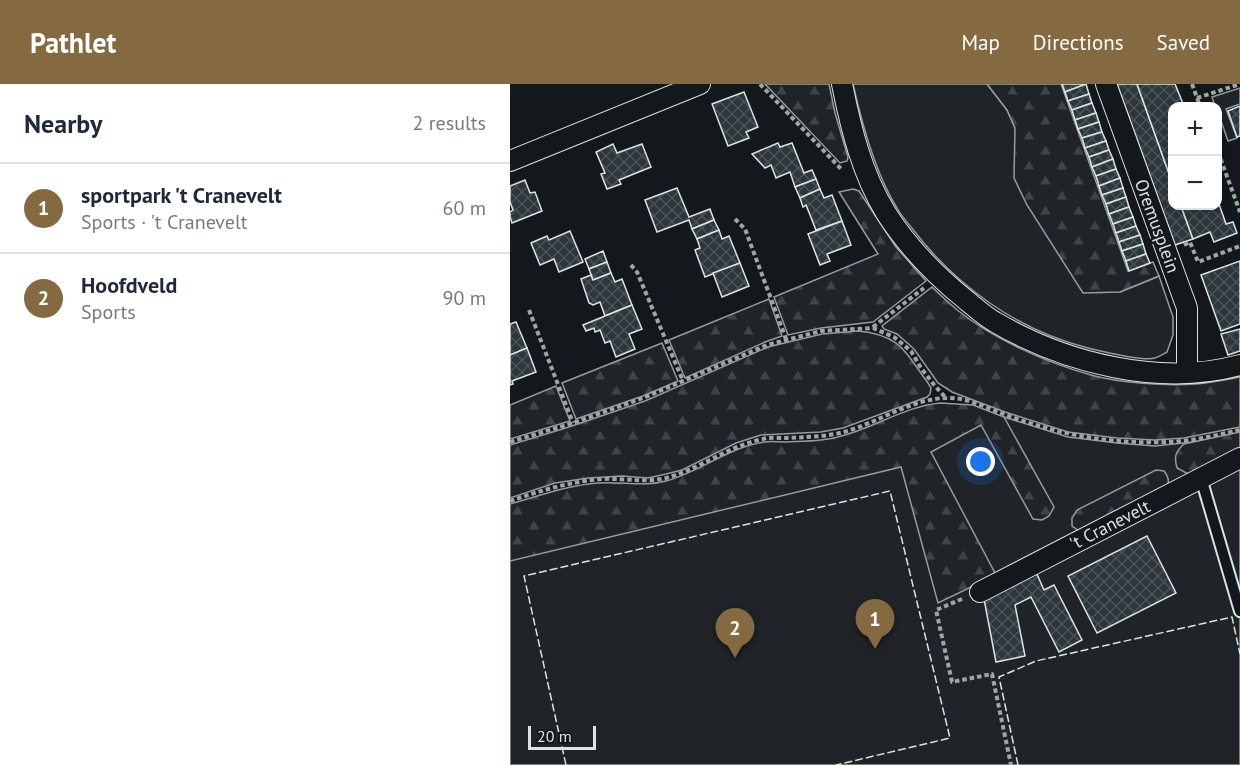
<!DOCTYPE html>
<meta charset="utf-8">
<style>
:root{--surface:#fff;--page:#f6f6f7;--text:#1f2937;--muted:#747a83;--line:#e0e1e3;--accent:#846941}
body{margin:0;font-family:"PT Sans",sans-serif;background:var(--page);color:var(--text)}
.controls{position:absolute;right:18px;top:18px;display:grid;overflow:hidden;border-radius:12px;box-shadow:0 3px 9px #0003}
.controls button{width:54px;height:54px;display:grid;place-items:center;padding:0;border:0;border-bottom:2px solid var(--line);background:var(--surface);color:var(--text);font:30px sans-serif}
.scale{position:absolute;left:18px;bottom:15px;width:68px;box-sizing:border-box;padding-left:6px;border:3px solid #d8e6dc;border-top:0;font-size:16px;line-height:21px;white-space:nowrap;color:#d8e6dc;-webkit-text-stroke:4px #14181c;paint-order:stroke}
.you{position:absolute;left:471px;top:378px;width:21px;height:21px;margin:-15px;border:4px solid #fff;border-radius:50%;background:#1a73e8;box-shadow:0 0 0 9px #1a73e833}
.badge{display:grid;place-items:center;width:39px;height:39px;border-radius:50%;background:var(--accent);color:#fff;font-size:20px;font-weight:700}
.pin{position:absolute;translate:-50% -50px;filter:drop-shadow(0 2px 3px #0008)}
.pin::after{content:'';position:absolute;top:32px;width:21px;height:18px;background:inherit;clip-path:polygon(0 0,100% 0,50% 100%)}
.list{margin:0;padding:0;list-style:none}
h2{display:flex;justify-content:space-between;align-items:center;height:78px;margin:0;padding:0 24px;font-size:26px}
h2 small{font-size:20px;font-weight:400;color:var(--muted)}
.list li{display:grid;grid-template-columns:39px 1fr auto;gap:18px;align-items:center;box-sizing:border-box;height:90px;padding:0 24px;border-top:2px solid var(--line)}
.list b{display:block;font-size:22px;white-space:nowrap}
.list p{margin:0;font-size:20px;white-space:nowrap;color:var(--muted)}
.list em{font-size:20px;font-style:normal;color:var(--muted)}
.map{position:relative;flex:none;width:730px;height:681px;overflow:hidden}
header{display:flex;align-items:center;gap:36px;box-sizing:border-box;height:84px;padding:0 30px;background:var(--accent);color:#fff}
header strong{font-size:28px}
nav{display:flex;gap:33px;margin-inline-start:auto;font-size:21px}
main{display:flex}
aside{flex:1;background:var(--surface)}
.map>svg:first-child{display:block}
.green{fill:#202428;stroke:#939e99;stroke-width:1.5}
.forest{fill:url(#forest-firs);stroke:#939e99;stroke-width:1.5}
.building{fill:url(#building-cross-hatch);stroke:#d8e6dc;stroke-width:1.5}
.lines{fill:none;stroke-linecap:round;stroke-linejoin:round}
.lane-casing{stroke:#d8e6dc;stroke-width:14}
.street-casing{stroke:#d8e6dc;stroke-width:22}
.path{stroke:#9da8a2;stroke-width:4;stroke-dasharray:4.5 3;stroke-linecap:butt}
.lane{stroke:#14181c;stroke-width:10}
.street{stroke:#14181c;stroke-width:20}
.fence{stroke:#d8e6dc;stroke-width:1.5;stroke-dasharray:8 3;stroke-linecap:butt}
.labels{text-anchor:middle;stroke-width:4.5;stroke-linejoin:round;paint-order:stroke}
.street-label{font-size:18px;fill:#d8e6dc;stroke:#14181c}
</style>
<header>
<strong>Pathlet</strong>
<nav><a>Map</a><a>Directions</a><a>Saved</a></nav>
</header>
<main>
<aside>
<h2>Nearby<small>2 results</small></h2>
<ul class="list">
<li><span class="badge">1</span><div><b>sportpark 't Cranevelt</b><p>Sports · 't Cranevelt</p></div><em>60 m</em></li>
<li><span class="badge">2</span><div><b>Hoofdveld</b><p>Sports</p></div><em>90 m</em></li>
</ul>
</aside>
<div class="map">
<svg width="730" height="681" viewBox="0 0 730 681">
<defs>
<pattern id="forest-firs" width="22" height="20" patternUnits="userSpaceOnUse" patternTransform="scale(1.5)"><rect width="22" height="20" fill="#202428"/><path d="M5 1l3.5 6h-7zM16 11l3.5 6h-7z" fill="#404447"/></pattern>
<pattern id="building-cross-hatch" width="8" height="8" patternUnits="userSpaceOnUse" patternTransform="scale(1.5)"><rect width="8" height="8" fill="#2c363c"/><path d="M0 0l8 8M0 8l8-8" fill="none" stroke="#4a5358"/></pattern>
</defs>
<rect width="100%" height="100%" fill="#14181c"/>
<g class="green">
<path d="M343,0H477L497,26L505,44L610,208L649,192L663,233V251L657,268C653,270 649,273 645,274C634,278 591,267 578,264C506,246 445,201 401,143C396,137 391,131 387,124C365,89 352,40 343,0Z"/>
<polygon points="730,4 730,20 716,25 727,54 718,57 708,28 708,22 705,22 702,13"/>
<polygon points="494,333 558,353 607,359 645,362 692,357 730,382 730,681 0,681 0,449 470,335"/>
</g>
<g class="forest">
<polygon points="255,0 319,0 325,29 338,73 337,77 330,79"/>
<polygon points="477,0 551,0 618,187 643,178 649,192 610,208 573,209 517,121 504,94 505,44 497,26"/>
<polygon points="343,105 349,107 386,163 416,197 363,238 311,244 278,251 264,213 368,170 329,108"/>
<path d="M422,203C430,211 438,218 446,225C483,255 535,278 581,291C609,299 656,302 685,300C700,299 715,296 730,293V343L674,354L645,356L607,354L558,348L495,328L442,308L428,299L404,265L387,250L374,245L372,242Z"/>
<polygon points="259,215 272,252 255,258 175,294 159,256"/>
<path d="M348,247C391,251 395,268 418,299L421,304L420,310L417,313L333,344L311,348L251,351L226,359L172,386L156,390L138,394L112,392L78,394L45,399L0,414V361L59,343L135,317L258,263L312,250Z"/>
<polygon points="152,259 168,297 133,312 66,335 52,299"/>
<polygon points="46,302 60,337 0,355 0,321"/>
<path d="M430,319L463,321L494,333L544,423L539,432L532,436L523,435L471,341L421,368L486,491L428,519L391,383L0,477V420C29,412 58,401 88,399C111,397 134,403 156,397C190,388 219,363 254,358C261,357 269,358 277,358C296,357 317,357 335,351C367,342 397,322 430,319Z"/>
<path d="M730,348V366L680,391L667,384C664,373 665,368 674,360Z"/>
<path d="M646,386L654,387C658,392 660,397 657,403L569,447L562,442V434L567,426Z"/>
</g>
<g class="building">
<polygon points="552,0 576,0 555,8"/>
<polygon points="576,0 579,10 558,17 555,8"/>
<polygon points="607,0 627,0 662,98 662,122 671,122 683,155 665,161"/>
<polygon points="627,0 665,0 674,22 662,22 662,98"/>
<polygon points="234,8 248,43 236,48 239,54 218,62 202,20"/>
<polygon points="579,10 582,19 562,26 558,17"/>
<polygon points="582,19 586,29 565,36 562,26"/>
<polygon points="730,22 730,52 727,53 718,27"/>
<polygon points="586,29 589,38 568,45 565,36"/>
<polygon points="589,38 592,48 572,54 568,45"/>
<polygon points="592,48 596,57 575,64 572,54"/>
<polygon points="596,57 599,66 579,73 575,64"/>
<polygon points="268,59 270,63 282,59 294,89 302,86 306,95 285,103 280,88 266,94 261,81 255,84 242,70"/>
<polygon points="103,60 107,69 132,60 141,83 109,96 111,100 97,105 91,90 95,89 86,68"/>
<polygon points="599,66 603,75 582,83 579,73"/>
<polygon points="603,75 606,85 586,92 582,83"/>
<polygon points="606,85 610,94 589,102 586,92"/>
<polygon points="610,94 613,104 592,111 589,102"/>
<polygon points="306,95 310,105 290,114 285,103"/>
<polygon points="15,96 20,109 25,108 32,127 2,139 0,133 0,128 3,126 0,118 0,102"/>
<polygon points="167,104 179,133 200,125 204,136 182,145 179,136 147,148 135,116"/>
<polygon points="613,104 616,113 596,120 592,111"/>
<polygon points="310,105 314,114 322,111 332,137 306,146 296,121 293,123 290,114"/>
<polygon points="616,113 619,123 599,130 596,120"/>
<polygon points="708,117 716,140 723,138 727,149 704,158 700,148 683,155 671,122 708,122"/>
<polygon points="619,123 623,133 603,140 599,130"/>
<polygon points="623,133 626,142 606,149 603,140"/>
<polygon points="204,136 209,146 187,155 182,145"/>
<polygon points="332,137 341,161 317,170 320,177 310,181 298,150"/>
<polygon points="626,142 630,151 609,158 606,149"/>
<polygon points="209,146 212,155 219,152 230,179 195,193 185,166 190,164 187,155"/>
<polygon points="60,147 73,178 49,188 44,175 30,181 21,159 37,152 39,156"/>
<polygon points="630,151 633,160 612,167 609,158"/>
<polygon points="633,160 636,170 616,177 612,167"/>
<polygon points="93,167 97,178 79,185 75,175"/>
<polygon points="636,170 640,179 619,187 616,177"/>
<polygon points="730,177 730,240 711,247 691,191"/>
<polygon points="97,178 101,189 83,196 79,185"/>
<polygon points="230,179 239,202 212,213 203,189"/>
<polygon points="101,189 105,198 112,195 122,221 95,232 90,218 83,221 79,219 71,195 81,191 83,196"/>
<polygon points="122,221 132,245 119,250 125,265 106,273 100,257 95,259 90,246 85,248 84,244 76,247 73,241"/>
<polygon points="6,238 17,264 0,271 0,240"/>
<polygon points="730,245 730,267 718,271 711,250"/>
<polygon points="17,264 26,288 2,297 3,300 0,301 0,271"/>
<polygon points="637,452 666,509 587,549 558,492"/>
<polygon points="526,488 534,506 544,501 572,556 549,568 521,513 505,521 515,572 486,578 474,515"/>
</g>
<g class="lines">
<defs>
<polyline id="lane" points="691,394 730,527"/>
<g id="street">
<path d="M332,0C341,45 352,90 376,129C397,162 425,191 456,216C465,223 474,232 485,238C555,279 650,303 730,281"/>
<polyline points="596,0 677,224 677,288"/>
<polyline points="0,77 190,0"/>
<polyline points="470,508 730,374"/>
</g>
</defs>
<use href="#lane" class="lane-casing"/>
<use href="#street" class="street-casing"/>
<g class="path">
<polyline points="250,0 332,86"/>
<polyline points="682,0 690,22"/>
<polyline points="687,14 730,0"/>
<polyline points="708,68 730,128"/>
<polyline points="225,135 235,145 276,255"/>
<polyline points="674,161 680,158 688,178 730,162"/>
<polyline points="121,181 127,188 173,297"/>
<polyline points="19,226 63,339"/>
<polyline points="363,243 414,204"/>
<polyline points="0,358 63,339 133,314 257,261 311,247 363,244 384,253 401,267 411,284 425,302 436,314"/>
<path d="M0,417C30,407 61,397 93,395C115,394 134,399 156,394C190,385 218,362 253,355C260,353 268,354 275,354C295,353 315,353 334,348C367,339 403,314 437,314C457,313 475,324 494,330C506,335 520,339 533,343C577,356 626,361 672,357C692,355 711,350 730,346"/>
<polyline points="452,515 426,526 442,598 482,590 501,681"/>
</g>
<use href="#lane" class="lane"/>
<use href="#street" class="street"/>
<g class="fence">
<polyline points="56,681 14,492 380,407 440,654 326,681"/>
<polyline points="508,681 489,593 526,577 722,533 730,570"/>
</g>
</g>
<g class="labels">
<g class="street-label">
<text transform="translate(647 142) rotate(70)" y="6">Oremusplein</text>
<text transform="translate(600 441) rotate(-27)" y="6">'t Cranevelt</text>
</g>
</g>
</svg>
<div class="controls">
<button>+</button>
<button>−</button>
</div>
<div class="scale">20 m</div>
<div class="you"></div>
<div class="pin badge" style="left:365px;top:565px">1</div>
<div class="pin badge" style="left:225px;top:574px">2</div>
</div>
</main>
